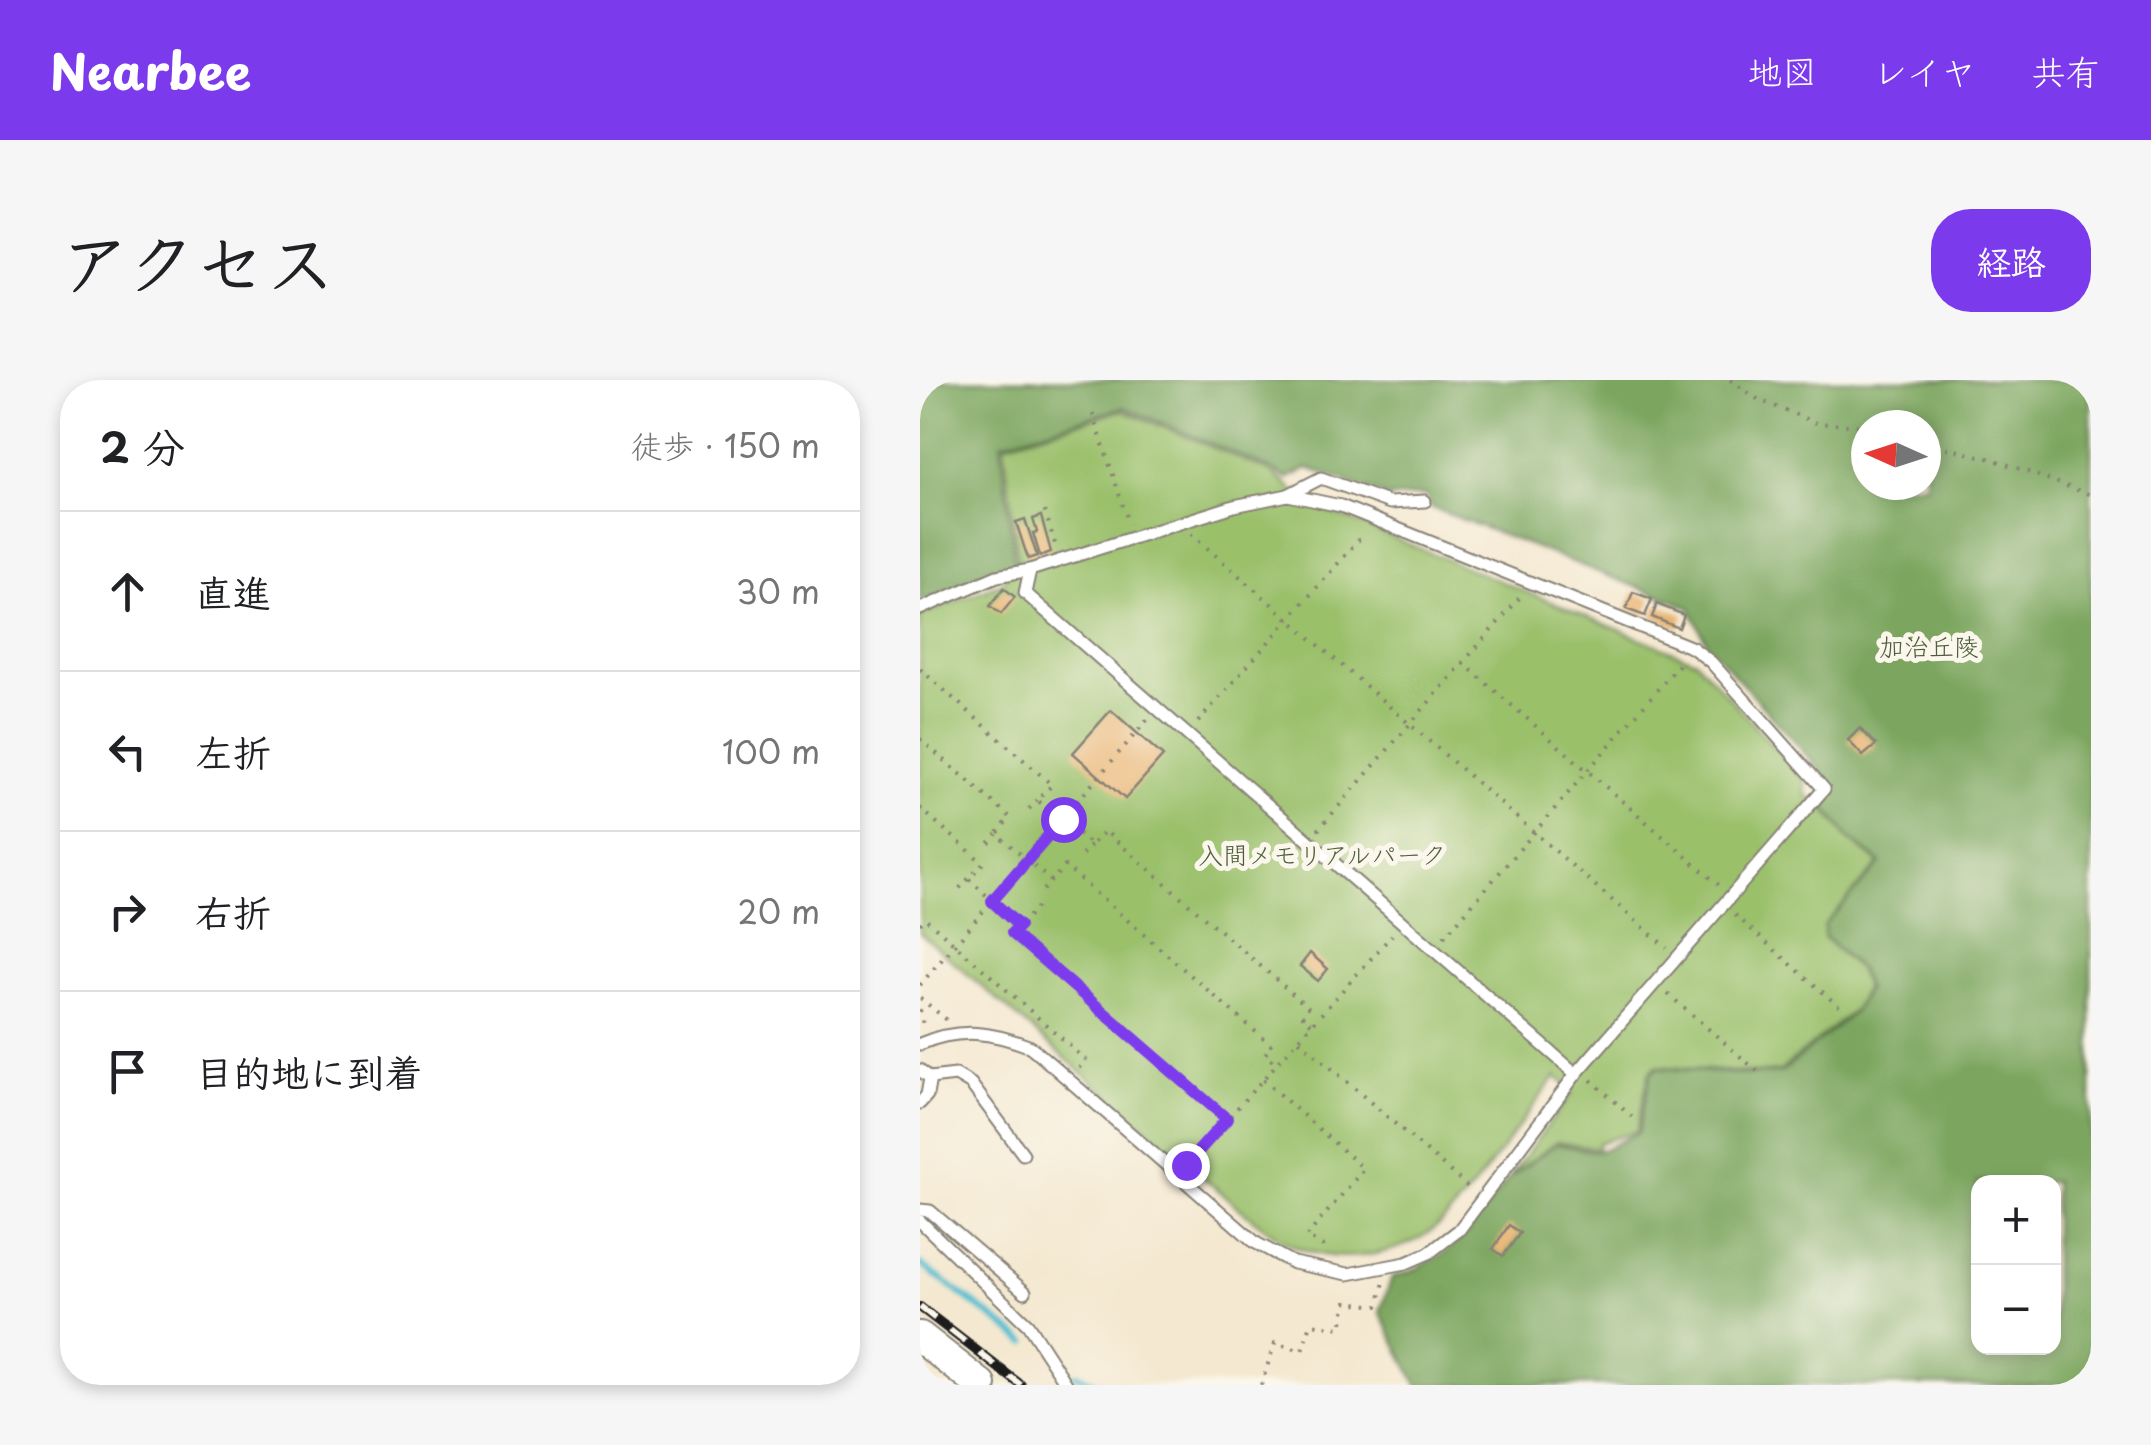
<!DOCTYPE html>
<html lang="ja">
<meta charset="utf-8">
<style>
:root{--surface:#fff;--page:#f6f6f6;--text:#202124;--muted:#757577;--line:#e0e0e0;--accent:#7c3aed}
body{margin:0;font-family:"Playpen Sans","Klee One",sans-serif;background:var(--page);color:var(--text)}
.controls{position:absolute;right:30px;bottom:30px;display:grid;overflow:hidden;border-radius:20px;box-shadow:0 5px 15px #0003}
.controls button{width:90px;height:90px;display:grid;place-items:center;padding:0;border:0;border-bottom:2px solid var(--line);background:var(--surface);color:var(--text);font:50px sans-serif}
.compass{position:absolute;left:931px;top:30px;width:90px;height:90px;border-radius:50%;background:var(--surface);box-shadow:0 5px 15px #0003;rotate:273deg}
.stop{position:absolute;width:30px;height:30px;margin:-22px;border:8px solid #7c3aed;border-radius:50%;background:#fff}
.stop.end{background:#7c3aed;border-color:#fff;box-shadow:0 2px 10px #0008}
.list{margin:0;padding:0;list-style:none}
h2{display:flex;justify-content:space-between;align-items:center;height:130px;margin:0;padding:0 40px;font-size:42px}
h2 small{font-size:32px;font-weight:400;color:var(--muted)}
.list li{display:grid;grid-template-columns:65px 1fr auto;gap:30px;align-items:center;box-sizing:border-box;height:160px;padding:0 40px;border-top:2px solid var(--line)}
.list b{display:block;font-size:38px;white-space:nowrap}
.list em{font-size:32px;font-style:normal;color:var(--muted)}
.icon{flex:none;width:55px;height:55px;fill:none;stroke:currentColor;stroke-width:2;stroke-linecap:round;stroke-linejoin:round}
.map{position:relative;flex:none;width:1171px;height:1005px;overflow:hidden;border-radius:40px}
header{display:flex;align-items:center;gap:60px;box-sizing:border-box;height:140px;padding:0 50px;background:var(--accent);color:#fff}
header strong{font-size:48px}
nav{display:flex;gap:55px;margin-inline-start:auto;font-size:35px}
.intro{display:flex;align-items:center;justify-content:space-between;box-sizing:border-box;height:240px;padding:0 60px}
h1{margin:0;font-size:70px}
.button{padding:25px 45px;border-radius:40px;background:var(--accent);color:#fff;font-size:35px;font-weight:700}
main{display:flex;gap:60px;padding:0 60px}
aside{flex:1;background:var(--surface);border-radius:40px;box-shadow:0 5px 15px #0003}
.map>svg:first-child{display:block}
.green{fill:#9ac06b;stroke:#5b6e44;stroke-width:2.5}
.forest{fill:#7ba65f;stroke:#4c613e;stroke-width:2.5;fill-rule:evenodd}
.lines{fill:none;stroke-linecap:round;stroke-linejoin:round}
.stream{stroke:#55bfd1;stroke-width:6}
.building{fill:#eab575}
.service-casing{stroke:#888276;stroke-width:15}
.secondary-casing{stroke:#888276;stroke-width:34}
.path{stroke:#888276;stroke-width:4;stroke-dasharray:2.5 8;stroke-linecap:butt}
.service{stroke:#fff;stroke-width:11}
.secondary{stroke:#fff;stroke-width:30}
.rail-casing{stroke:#1c1c1c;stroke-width:10}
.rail{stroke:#fbf7ec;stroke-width:6;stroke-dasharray:19;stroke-linecap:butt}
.route{stroke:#7c3aed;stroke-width:12}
.labels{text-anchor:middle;stroke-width:10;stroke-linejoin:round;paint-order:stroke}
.park-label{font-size:25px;fill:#4e5e3c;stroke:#fbf7ec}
</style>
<header>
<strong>Nearbee</strong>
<nav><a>地図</a><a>レイヤ</a><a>共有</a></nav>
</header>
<div class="intro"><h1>アクセス</h1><a class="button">経路</a></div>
<main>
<aside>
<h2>2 分<small>徒歩 · 150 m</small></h2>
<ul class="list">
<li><svg class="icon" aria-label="ahead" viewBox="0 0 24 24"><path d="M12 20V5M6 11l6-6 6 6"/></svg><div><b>直進</b></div><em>30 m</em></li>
<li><svg class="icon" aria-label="left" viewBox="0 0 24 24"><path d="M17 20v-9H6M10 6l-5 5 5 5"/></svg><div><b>左折</b></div><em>100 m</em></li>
<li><svg class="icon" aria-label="right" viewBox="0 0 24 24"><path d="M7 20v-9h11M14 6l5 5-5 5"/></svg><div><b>右折</b></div><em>20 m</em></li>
<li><svg class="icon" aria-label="arrive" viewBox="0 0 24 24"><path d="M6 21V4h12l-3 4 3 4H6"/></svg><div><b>目的地に到着</b></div></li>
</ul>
</aside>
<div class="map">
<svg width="1171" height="1005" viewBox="0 0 1171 1005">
<rect width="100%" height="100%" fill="#fbf7ec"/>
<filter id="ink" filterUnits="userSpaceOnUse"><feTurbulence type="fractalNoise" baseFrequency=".01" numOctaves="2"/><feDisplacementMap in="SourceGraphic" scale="20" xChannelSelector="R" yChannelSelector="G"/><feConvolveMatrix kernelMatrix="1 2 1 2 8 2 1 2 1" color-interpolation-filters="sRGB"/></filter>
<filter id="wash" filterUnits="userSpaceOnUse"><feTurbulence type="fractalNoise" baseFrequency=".0048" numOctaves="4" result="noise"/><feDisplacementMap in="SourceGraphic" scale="40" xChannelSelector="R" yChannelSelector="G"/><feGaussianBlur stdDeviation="2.25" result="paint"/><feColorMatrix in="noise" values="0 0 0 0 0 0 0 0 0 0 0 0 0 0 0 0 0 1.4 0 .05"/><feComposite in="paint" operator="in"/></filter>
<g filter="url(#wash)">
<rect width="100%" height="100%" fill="#f4e8d0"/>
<path class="green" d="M203,30L352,92L388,123L776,281L886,402V415L903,427L928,459L959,483L904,546V558L939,590L945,608L934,630L860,691L832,693L736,686L729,693L717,751L678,763V769L637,762L590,796L653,712L636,696C602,740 565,797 527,837C491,875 424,887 376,867C355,858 337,842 319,828L0,553V236L81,203L98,182L84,64Z"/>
<path class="forest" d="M0,0H1171V1005H497L460,932L472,897L492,891L523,874L545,855L589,798L636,764L678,772L718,753L731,694L737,688L830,695L862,692L934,632L947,609L940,590L905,557L904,546L961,483L929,458L903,425L914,412V406L788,265L769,227L510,127L506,115L470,118L388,88L367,99L354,90L204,27L81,63L95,185L0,222ZM946,45H1006V105H946ZM1058,802H1134V968H1058Z"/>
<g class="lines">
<g class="stream">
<polyline points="0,884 106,962"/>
<polyline points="155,995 182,1005"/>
</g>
</g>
<g id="blocks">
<g class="building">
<polygon points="121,136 131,172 120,176 113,153 117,152 113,139"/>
<polygon points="105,139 117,176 108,179 96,142"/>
<polygon points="84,208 95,217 81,234 70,226"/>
<polygon points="713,212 732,219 725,236 706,229"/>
<polygon points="737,224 764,235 759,248 732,237"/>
<polygon points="191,330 243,376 205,419 153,373"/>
<polygon points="940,348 956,365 943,376 928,360"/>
<polygon points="390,573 408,589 398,601 380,586"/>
<polygon points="589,845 600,853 583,876 573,869"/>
</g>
</g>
</g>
<g filter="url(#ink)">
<use href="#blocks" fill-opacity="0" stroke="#888276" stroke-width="2.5"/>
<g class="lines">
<defs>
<g id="service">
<polyline points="368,115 401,98 470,123 505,121"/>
<polyline points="110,190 105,213 656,694"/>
<path d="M0,229L77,196L110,190L314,126L368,115L421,126L773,268L791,282L904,409L656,694L539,850L509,873L486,883L428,894L373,883L336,863L111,667C72,652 40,647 0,664"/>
<polyline points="0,690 10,698 7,715 0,723"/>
<polyline points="10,698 36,695 51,704 103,774"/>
<polyline points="0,830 10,831 105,912"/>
<polyline points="0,841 108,945 147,1005"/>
</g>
<polyline id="secondary" points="0,957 61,1005"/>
</defs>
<use href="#service" class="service-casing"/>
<use href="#secondary" class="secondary-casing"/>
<g class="path">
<polyline points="810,0 839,20 896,43 946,46"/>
<polyline points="173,34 209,144"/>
<polyline points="1006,63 1072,79 1171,115"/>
<polyline points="125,131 135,164"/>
<polyline points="271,154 747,568"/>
<polyline points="543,283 800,506"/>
<polyline points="0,289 132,405 117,420 142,440"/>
<polyline points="278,342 444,154"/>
<polyline points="0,359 90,437 77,454 131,501 145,486 352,666 345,674 356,684"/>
<polyline points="0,428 63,483 39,509"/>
<polyline points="109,429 117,420"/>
<polyline points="143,439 171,465 185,451 389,628 383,636 392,644"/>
<polyline points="398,450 602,215"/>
<polyline points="69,463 77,454"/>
<polyline points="162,475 171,465"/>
<polyline points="49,499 99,546"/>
<polyline points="123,510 131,501"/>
<polyline points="117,527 93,553 307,739"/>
<polyline points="815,535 924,631"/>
<polyline points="0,544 5,538 166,680 159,688"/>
<polyline points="524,557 763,280"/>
<polyline points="0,605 228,339"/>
<polyline points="748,614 843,696"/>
<polyline points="0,618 27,640"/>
<polyline points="0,630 3,645"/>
<polyline points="379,660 549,808"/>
<polyline points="343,700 444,789 386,857 403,866 404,873"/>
<polyline points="671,700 712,737"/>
<polyline points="268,783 472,555"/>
<polyline points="341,1005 355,963 382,971 391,944 421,948 426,922 458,926 464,902"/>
</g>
<use href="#service" class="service"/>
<use href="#secondary" class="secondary"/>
<defs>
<polyline id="rail" points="0,927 101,1005"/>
</defs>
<use href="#rail" class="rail-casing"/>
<use href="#rail" class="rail"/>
</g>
</g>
<g class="lines" filter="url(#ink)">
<polyline class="route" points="143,439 72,521 99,546 92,553 307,739 266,785"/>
</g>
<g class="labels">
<g class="park-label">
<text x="1009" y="276">加治丘陵</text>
<text x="402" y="484">入間メモリアルパーク</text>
</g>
</g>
</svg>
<div class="controls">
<button>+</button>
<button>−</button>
</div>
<svg class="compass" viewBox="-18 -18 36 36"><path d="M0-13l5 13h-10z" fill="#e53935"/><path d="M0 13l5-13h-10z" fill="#757577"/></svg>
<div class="stop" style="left:143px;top:439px"></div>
<div class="stop end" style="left:266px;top:785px"></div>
</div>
</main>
